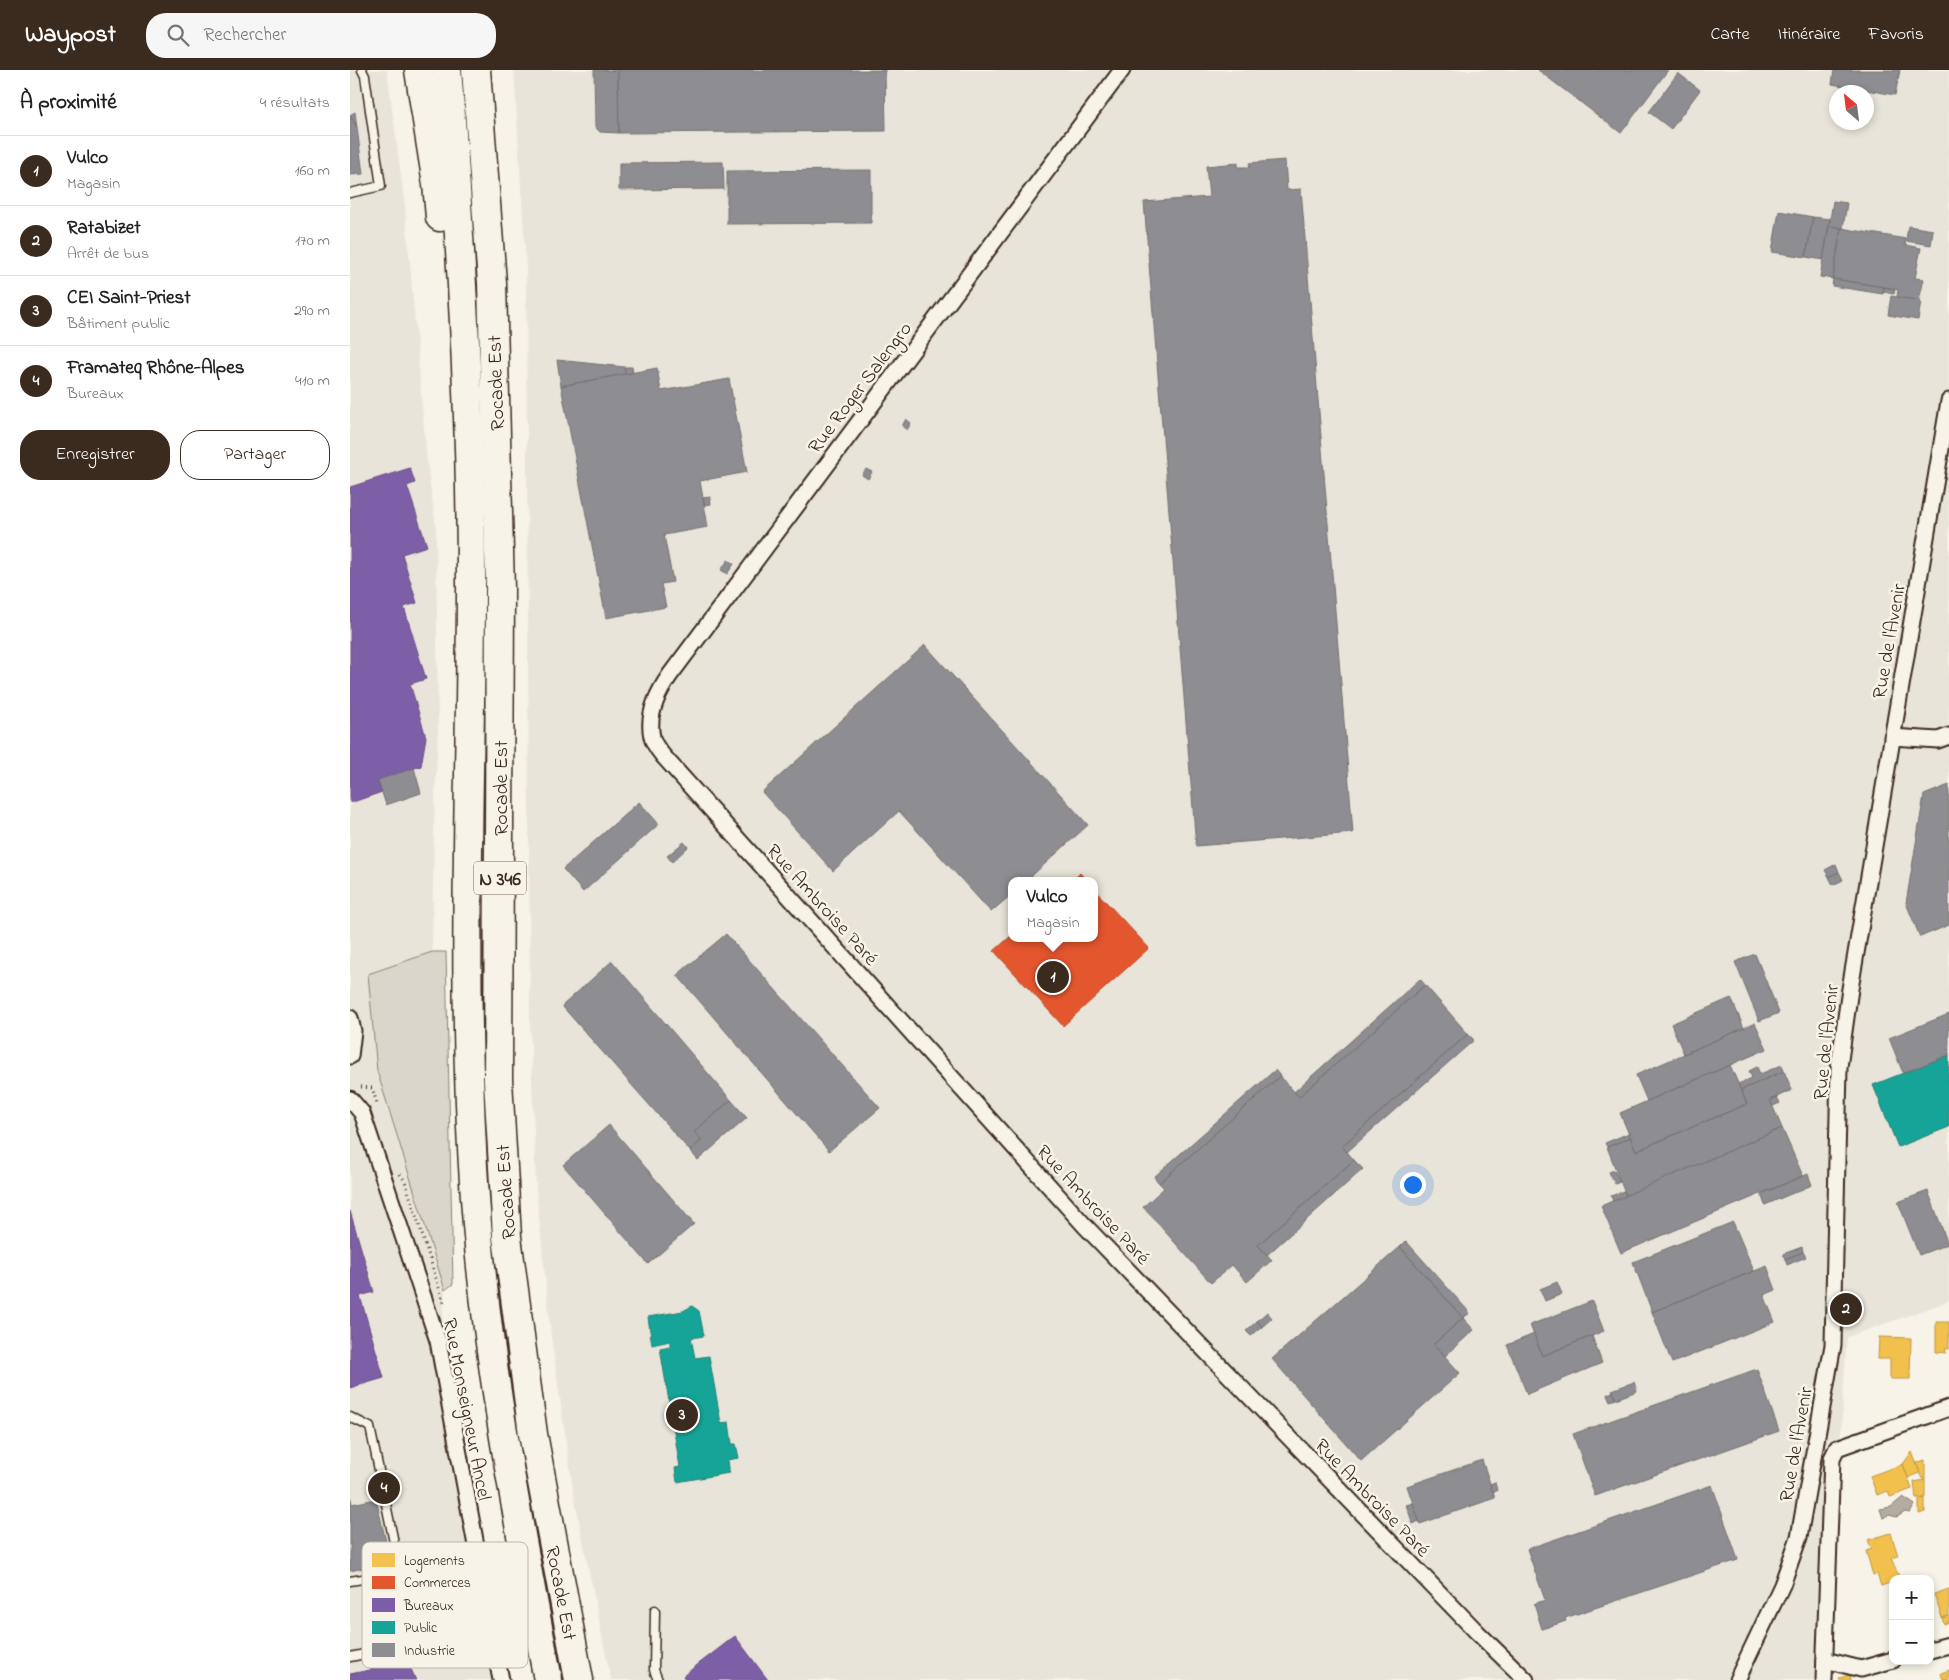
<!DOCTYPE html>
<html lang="fr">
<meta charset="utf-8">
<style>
:root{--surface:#fff;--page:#f6f6f6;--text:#202124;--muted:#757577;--line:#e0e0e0;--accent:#3b2a1e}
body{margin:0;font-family:"Indie Flower",sans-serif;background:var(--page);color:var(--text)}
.controls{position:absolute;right:15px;bottom:15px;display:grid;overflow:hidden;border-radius:10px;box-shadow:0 2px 8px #0003}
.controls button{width:45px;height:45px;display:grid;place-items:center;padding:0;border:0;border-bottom:1px solid var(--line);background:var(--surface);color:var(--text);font:25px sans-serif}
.compass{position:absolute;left:1479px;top:15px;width:45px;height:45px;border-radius:50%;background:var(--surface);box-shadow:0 2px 8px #0003;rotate:332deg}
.you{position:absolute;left:1062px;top:1114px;width:18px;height:18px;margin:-12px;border:4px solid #fff;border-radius:50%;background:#1a73e8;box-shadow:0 0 0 8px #1a73e833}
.badge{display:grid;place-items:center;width:32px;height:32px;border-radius:50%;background:var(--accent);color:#fff;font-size:16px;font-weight:700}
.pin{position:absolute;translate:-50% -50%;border:2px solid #fff;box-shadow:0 1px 5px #0006}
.popup{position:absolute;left:658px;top:807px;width:90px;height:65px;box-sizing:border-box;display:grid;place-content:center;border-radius:10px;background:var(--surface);filter:drop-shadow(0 1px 4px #0005);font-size:16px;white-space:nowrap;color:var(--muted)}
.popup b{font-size:19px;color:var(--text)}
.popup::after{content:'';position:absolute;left:50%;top:100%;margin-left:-10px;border:10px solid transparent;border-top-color:var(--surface)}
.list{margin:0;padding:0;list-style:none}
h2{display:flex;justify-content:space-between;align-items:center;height:65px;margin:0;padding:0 20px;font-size:21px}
h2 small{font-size:16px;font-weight:400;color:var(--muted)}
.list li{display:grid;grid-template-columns:32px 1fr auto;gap:15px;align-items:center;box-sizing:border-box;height:70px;padding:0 20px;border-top:1px solid var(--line)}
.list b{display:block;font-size:19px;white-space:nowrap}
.list p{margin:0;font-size:16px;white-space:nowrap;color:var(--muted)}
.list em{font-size:16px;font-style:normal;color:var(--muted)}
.actions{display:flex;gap:10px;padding:15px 20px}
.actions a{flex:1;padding:11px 0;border:1px solid var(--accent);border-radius:20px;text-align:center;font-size:18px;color:var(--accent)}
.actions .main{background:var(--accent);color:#fff}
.icon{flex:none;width:28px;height:28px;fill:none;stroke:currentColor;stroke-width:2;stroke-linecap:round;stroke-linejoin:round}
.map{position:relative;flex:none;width:1599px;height:1610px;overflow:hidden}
header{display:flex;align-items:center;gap:30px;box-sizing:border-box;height:70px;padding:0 25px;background:var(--accent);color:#fff}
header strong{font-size:24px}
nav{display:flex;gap:28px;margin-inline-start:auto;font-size:18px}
.search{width:350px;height:45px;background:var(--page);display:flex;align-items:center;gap:12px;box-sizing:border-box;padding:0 18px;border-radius:20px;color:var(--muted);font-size:19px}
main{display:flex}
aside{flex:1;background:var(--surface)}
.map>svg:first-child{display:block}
.built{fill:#e9e4d9;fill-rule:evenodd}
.green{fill:#dbd6cb;stroke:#8b8074}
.water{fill:#b4aca0;stroke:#84786c}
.homes{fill:#f2c14e;stroke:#bb9440}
.shops{fill:#e4572e;stroke:#b14a29}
.offices{fill:#7b5ea7;stroke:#684e7e}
.public{fill:#17a398;stroke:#227f73}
.industry{fill:#8d8d92;stroke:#746f6f}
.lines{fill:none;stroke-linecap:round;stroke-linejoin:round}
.lane-casing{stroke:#3b2a1e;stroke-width:11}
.street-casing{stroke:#3b2a1e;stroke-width:19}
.highway-casing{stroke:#3b2a1e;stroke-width:31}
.path{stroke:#3b2a1e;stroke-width:3;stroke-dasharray:1 4;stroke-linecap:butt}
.lane{stroke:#f7f3e8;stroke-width:8}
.street{stroke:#f7f3e8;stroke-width:15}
.highway{stroke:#f7f3e8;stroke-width:28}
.labels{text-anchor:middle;stroke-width:5;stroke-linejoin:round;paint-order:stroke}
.shield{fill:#f7f3e8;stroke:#73665b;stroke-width:1}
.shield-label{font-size:19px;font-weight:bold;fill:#3b2a1e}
.street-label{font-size:20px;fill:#3b2a1e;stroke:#f7f3e8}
.key{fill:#f7f3e8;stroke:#bfb7ab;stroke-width:1}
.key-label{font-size:14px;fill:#3b2a1e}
</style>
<header>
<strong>Waypost</strong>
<div class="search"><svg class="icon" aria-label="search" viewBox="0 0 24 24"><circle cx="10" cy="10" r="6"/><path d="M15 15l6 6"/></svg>Rechercher</div>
<nav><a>Carte</a><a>Itinéraire</a><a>Favoris</a></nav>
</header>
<main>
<aside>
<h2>À proximité<small>4 résultats</small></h2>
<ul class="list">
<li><span class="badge">1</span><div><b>Vulco</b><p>Magasin</p></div><em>160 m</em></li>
<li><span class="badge">2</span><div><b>Ratabizet</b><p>Arrêt de bus</p></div><em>170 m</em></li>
<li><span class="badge">3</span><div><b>CEI Saint-Priest</b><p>Bâtiment public</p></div><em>290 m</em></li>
<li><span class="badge">4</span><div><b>Framateq Rhône-Alpes</b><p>Bureaux</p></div><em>410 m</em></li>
</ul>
<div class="actions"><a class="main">Enregistrer</a><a>Partager</a></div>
</aside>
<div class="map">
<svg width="1599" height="1610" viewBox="0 0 1599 1610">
<rect width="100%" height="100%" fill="#f7f3e8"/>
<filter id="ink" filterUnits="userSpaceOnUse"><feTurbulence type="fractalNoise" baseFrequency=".02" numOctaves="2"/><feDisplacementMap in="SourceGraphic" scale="10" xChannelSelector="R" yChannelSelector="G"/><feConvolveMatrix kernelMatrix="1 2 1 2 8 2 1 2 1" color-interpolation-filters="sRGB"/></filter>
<g filter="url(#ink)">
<g class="built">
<polygon points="0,0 37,0 55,136 77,393 86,457 88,659 84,756 82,882 18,904 27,1001 95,1220 88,1309 143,1610 0,1610"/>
<path d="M164,0H1599V1231L1497,1267L1475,1610H261L224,1426L201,1266L186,1117L180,953L176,197ZM1486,22H1516V52H1486ZM662,811H744V868H662Z"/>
</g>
<polygon class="green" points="82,882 96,882 103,1214 95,1220 27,1001 18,904"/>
<polygon class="water" points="1553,1427 1565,1435 1560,1443 1555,1442 1547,1447 1539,1445 1533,1448 1530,1439 1541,1437"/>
<g class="homes">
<polygon points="1586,1252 1599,1252 1599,1279 1595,1279 1596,1283 1586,1282"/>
<polygon points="1529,1267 1561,1268 1560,1309 1540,1309 1540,1289 1528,1289"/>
<polygon points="1562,1382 1570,1403 1558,1408 1553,1394"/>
<polygon points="1575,1390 1575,1410 1574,1411 1566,1393"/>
<polygon points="1553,1394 1562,1419 1540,1427 1538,1421 1527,1425 1520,1406"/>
<polygon points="1575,1410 1575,1428 1566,1429 1564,1412"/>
<polygon points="1575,1428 1575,1442 1569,1444 1569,1429"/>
<polygon points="1541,1463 1548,1486 1541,1488 1550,1509 1543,1509 1543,1512 1531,1516 1527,1504 1523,1505 1516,1481 1522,1479 1518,1470"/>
<polygon points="1599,1519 1599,1546 1592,1548 1584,1524"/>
<polygon points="1599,1546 1599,1552 1594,1554 1592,1548"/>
<polygon points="1599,1600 1599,1610 1593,1610 1591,1603"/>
<polygon points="1500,1605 1501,1610 1489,1610 1489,1608"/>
</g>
<g class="shops">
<polygon points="730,803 737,811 722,811"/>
<polygon points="744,819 799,878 713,956 644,881 662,865 662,868 744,868"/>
</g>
<g class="offices">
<polygon points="60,398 65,413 57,416 77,476 52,484 67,533 54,537 76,609 60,614 76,667 71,696 28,710 32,722 0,733 0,417"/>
<polygon points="0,1141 24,1222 10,1226 34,1308 0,1318"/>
<polygon points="385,1566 418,1610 336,1610 333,1606"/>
<polygon points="54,1584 66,1610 0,1610 0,1604 20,1600"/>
</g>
<g class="public">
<polygon points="1599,985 1599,1057 1548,1077 1523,1015"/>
<polygon points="342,1236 349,1241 354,1266 341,1268 345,1288 359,1286 371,1353 379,1352 382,1374 386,1374 389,1388 377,1390 379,1403 327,1412 325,1398 330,1397 310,1278 320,1276 320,1271 302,1275 298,1247 333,1241"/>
</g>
<g class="industry">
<polygon points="244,0 268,0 269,63 250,62 245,57"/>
<polygon points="268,0 535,0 536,61 269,63"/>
<polygon points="1188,0 1318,0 1271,63"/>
<polygon points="1484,0 1550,0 1545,25 1482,14"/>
<polygon points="1328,3 1350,20 1321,59 1299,42"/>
<polygon points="5,42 7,58 0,45"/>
<polygon points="0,45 7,58 13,104 0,105"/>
<polygon points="935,90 937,120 951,119 1003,763 846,776 794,132 859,127 856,96 888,93 888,97 900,97 899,93"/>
<polygon points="373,92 374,119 269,120 269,93"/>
<polygon points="521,100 521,153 377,154 377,101"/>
<polygon points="1483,131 1497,133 1493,158 1479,156"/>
<polygon points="1429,141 1463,147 1456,187 1422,182"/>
<polygon points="1463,147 1480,149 1473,190 1456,187"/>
<polygon points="1479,156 1491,158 1483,209 1470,207"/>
<polygon points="1558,156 1583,160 1581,175 1556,171"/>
<polygon points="1491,158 1556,169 1555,175 1571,178 1565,208 1574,209 1569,231 1547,227 1548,220 1545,219 1483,209"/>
<polygon points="1483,209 1534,217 1533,224 1482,216"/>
<polygon points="1534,217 1545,219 1544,224 1533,222"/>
<polygon points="1541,226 1571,231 1568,250 1538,245"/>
<polygon points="207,290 274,297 276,304 211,316"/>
<polygon points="274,297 282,297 283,303 276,304"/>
<polygon points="307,298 311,321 379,309 397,402 350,411 358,457 314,465 323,512 311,514 316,537 256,548 211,316"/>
<polygon points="556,349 561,353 557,360 552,356"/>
<polygon points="516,399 522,402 518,409 512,405"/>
<polygon points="360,427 361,434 355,435 353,428"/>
<polygon points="378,490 384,494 377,504 371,500"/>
<polygon points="575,575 738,755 676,811 662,811 662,824 641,842 549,741 483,801 412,722"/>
<polygon points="64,698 71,723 36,735 28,710"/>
<polygon points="1599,715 1599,855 1570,867 1556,833 1574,725"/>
<polygon points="289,732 309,754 233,822 213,799"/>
<polygon points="334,772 338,777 322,792 317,786"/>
<polygon points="1486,794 1489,802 1479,807 1475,800"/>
<polygon points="1489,802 1493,810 1483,815 1479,807"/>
<polygon points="376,864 530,1038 479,1081 327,905"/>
<polygon points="1405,884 1429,943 1409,951 1385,892"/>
<polygon points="262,891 381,1030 344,1062 352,1070 340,1081 212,936"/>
<polygon points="1070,909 1075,915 949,1027 944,1022"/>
<polygon points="1075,915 1118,964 992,1076 1004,1090 908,1175 922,1190 897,1212 882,1195 861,1213 793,1137 814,1118 809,1113 930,1006 949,1027"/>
<polygon points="1381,928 1394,958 1334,984 1321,954"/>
<polygon points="1599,944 1599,985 1553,1003 1539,968"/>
<polygon points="1405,953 1417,979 1297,1031 1286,1005"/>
<polygon points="1118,964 1124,970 997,1082 992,1076"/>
<polygon points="1380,995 1397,1034 1286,1081 1270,1043"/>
<polygon points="1432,995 1434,1001 1391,1020 1388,1014 1402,1008 1399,1001 1407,997 1410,1004"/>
<polygon points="925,1000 930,1006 809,1113 804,1107"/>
<polygon points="1434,1001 1442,1020 1420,1030 1432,1058 1276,1126 1257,1077 1280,1067 1286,1081 1397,1034 1391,1020"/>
<polygon points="1427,1027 1430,1033 1423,1036 1420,1030"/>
<polygon points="381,1030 397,1048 348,1090 340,1081 352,1070 344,1062"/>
<polygon points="259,1055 344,1154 298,1194 213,1095"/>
<polygon points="1432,1058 1453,1106 1271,1183 1251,1136"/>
<polygon points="1279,1063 1280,1067 1257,1077 1255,1073"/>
<polygon points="1004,1090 1013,1099 917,1185 908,1175"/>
<polygon points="1264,1100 1270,1112 1265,1114 1259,1102"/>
<polygon points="1458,1104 1462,1115 1415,1135 1411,1124"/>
<polygon points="1274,1121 1276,1126 1263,1131 1261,1126"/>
<polygon points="1578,1121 1598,1174 1569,1185 1548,1132"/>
<polygon points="1383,1152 1404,1201 1302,1242 1283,1192"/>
<polygon points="1056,1171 1120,1243 1113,1248 1050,1177"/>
<polygon points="1050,1177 1113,1248 1084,1274 1110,1303 1011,1391 922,1289"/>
<polygon points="1452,1177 1453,1182 1435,1189 1433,1184"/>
<polygon points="1453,1182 1456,1187 1437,1195 1435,1189"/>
<polygon points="1417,1196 1426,1220 1414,1225 1425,1252 1322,1293 1302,1242"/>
<polygon points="1207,1212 1212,1224 1195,1231 1190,1219"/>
<polygon points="1242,1231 1254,1261 1192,1286 1180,1255"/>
<polygon points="917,1242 922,1248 912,1257 907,1251"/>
<polygon points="1113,1248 1124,1260 1095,1286 1084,1274"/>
<polygon points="907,1251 912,1257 901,1266 896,1261"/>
<polygon points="1184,1264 1192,1286 1242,1266 1252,1293 1177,1324 1157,1275"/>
<polygon points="1407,1299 1429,1361 1245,1426 1223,1364"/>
<polygon points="1284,1312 1287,1321 1266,1329 1262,1320"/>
<polygon points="1263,1322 1266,1329 1260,1331 1257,1324"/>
<polygon points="1132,1390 1145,1428 1070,1454 1057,1416"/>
<polygon points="1145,1412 1147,1421 1143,1422 1140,1414"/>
<polygon points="1362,1415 1388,1490 1215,1548 1216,1551 1192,1559 1184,1534 1195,1530 1177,1479"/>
<polygon points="0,1424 2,1434 26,1429 37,1476 33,1488 22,1494 23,1496 0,1501"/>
<polygon points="1063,1433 1069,1451 1063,1454 1056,1435"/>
<polygon points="35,1476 37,1476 41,1493 23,1496 22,1494 33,1488"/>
</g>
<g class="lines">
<defs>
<g id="lane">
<polyline points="0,123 31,116 15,6 12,0"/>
<polyline points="0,1347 20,1357 47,1487 52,1495 43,1504 0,1511"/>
<polyline points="52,1495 126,1483"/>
<polyline points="305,1540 304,1600 308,1610"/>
<polyline points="0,1587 142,1558"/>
</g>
<g id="street">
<path d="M772,0L320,605C308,622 297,645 302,667C303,674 310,682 314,687L735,1156L1127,1562L1176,1610"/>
<polyline points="1542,667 1588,670 1599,666"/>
<polyline points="0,948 3,961 0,986"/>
<polyline points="0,1029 12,1043 88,1271 151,1610"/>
<polyline points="1580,1580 1599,1575"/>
<polyline points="1475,1590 1511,1599 1543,1590"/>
<polyline points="1387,1610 1432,1515 1449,1467 1483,1275 1489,997 1500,919 1599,331"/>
<polyline points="1474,1610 1482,1388 1487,1378 1599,1338"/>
</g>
<g id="highway">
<polyline points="69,0 87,114 90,147"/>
<path d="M97,0C111,170 121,341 121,511C121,711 111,912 124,1112C134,1280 167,1445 198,1610"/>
<polyline points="126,0 142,213 150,519 148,1010 157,1167 183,1364 229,1610"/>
</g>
</defs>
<use href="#lane" class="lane-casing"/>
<use href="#street" class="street-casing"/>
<use href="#highway" class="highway-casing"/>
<g class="path">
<polyline points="11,1017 22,1018 28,1036"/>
<polyline points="50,1104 55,1111 94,1233"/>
</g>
<use href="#lane" class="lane"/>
<use href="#street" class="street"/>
<use href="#highway" class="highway"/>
</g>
</g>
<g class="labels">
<rect class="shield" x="124" y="791.5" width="52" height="33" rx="4"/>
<g class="shield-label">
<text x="150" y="815">N 346</text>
</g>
<g class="street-label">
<text transform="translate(145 313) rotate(-92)" y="7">Rocade Est</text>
<text transform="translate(509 317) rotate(-53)" y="7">Rue Roger Salengro</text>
<text transform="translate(1538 571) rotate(-80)" y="7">Rue de l'Avenir</text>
<text transform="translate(150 718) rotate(-90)" y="7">Rocade Est</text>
<text transform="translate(473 834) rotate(48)" y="7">Rue Ambroise Paré</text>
<text transform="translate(1475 972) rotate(-84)" y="7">Rue de l'Avenir</text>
<text transform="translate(155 1122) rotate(-94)" y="7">Rocade Est</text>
<text transform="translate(744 1134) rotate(47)" y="7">Rue Ambroise Paré</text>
<text transform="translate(118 1339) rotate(79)" y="7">Rue Monseigneur Ancel</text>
<text transform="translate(1445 1374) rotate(-80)" y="7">Rue de l'Avenir</text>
<text transform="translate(1023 1427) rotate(46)" y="7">Rue Ambroise Paré</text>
<text transform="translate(212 1523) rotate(79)" y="7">Rocade Est</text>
</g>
</g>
<rect x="12" y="1472" width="166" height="126" rx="8" class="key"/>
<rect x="22" y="1483" width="23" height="14" fill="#f2c14e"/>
<rect x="22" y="1506" width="23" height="13" fill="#e4572e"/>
<rect x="22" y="1528" width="23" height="14" fill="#7b5ea7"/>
<rect x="22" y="1551" width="23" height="13" fill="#17a398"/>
<rect x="22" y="1573" width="23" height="14" fill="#8d8d92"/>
<g class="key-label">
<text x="54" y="1495">Logements</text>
<text x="54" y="1517">Commerces</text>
<text x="54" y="1540">Bureaux</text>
<text x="54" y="1562">Public</text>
<text x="54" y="1585">Industrie</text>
</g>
</svg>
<div class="controls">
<button>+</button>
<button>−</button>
</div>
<svg class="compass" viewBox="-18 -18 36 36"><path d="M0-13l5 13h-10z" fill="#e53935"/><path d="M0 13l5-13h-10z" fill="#757577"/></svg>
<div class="you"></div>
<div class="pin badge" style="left:703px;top:907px">1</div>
<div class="popup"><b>Vulco</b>Magasin</div>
<div class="pin badge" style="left:1496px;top:1239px">2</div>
<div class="pin badge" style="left:332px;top:1345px">3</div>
<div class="pin badge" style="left:34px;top:1418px">4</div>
</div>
</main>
